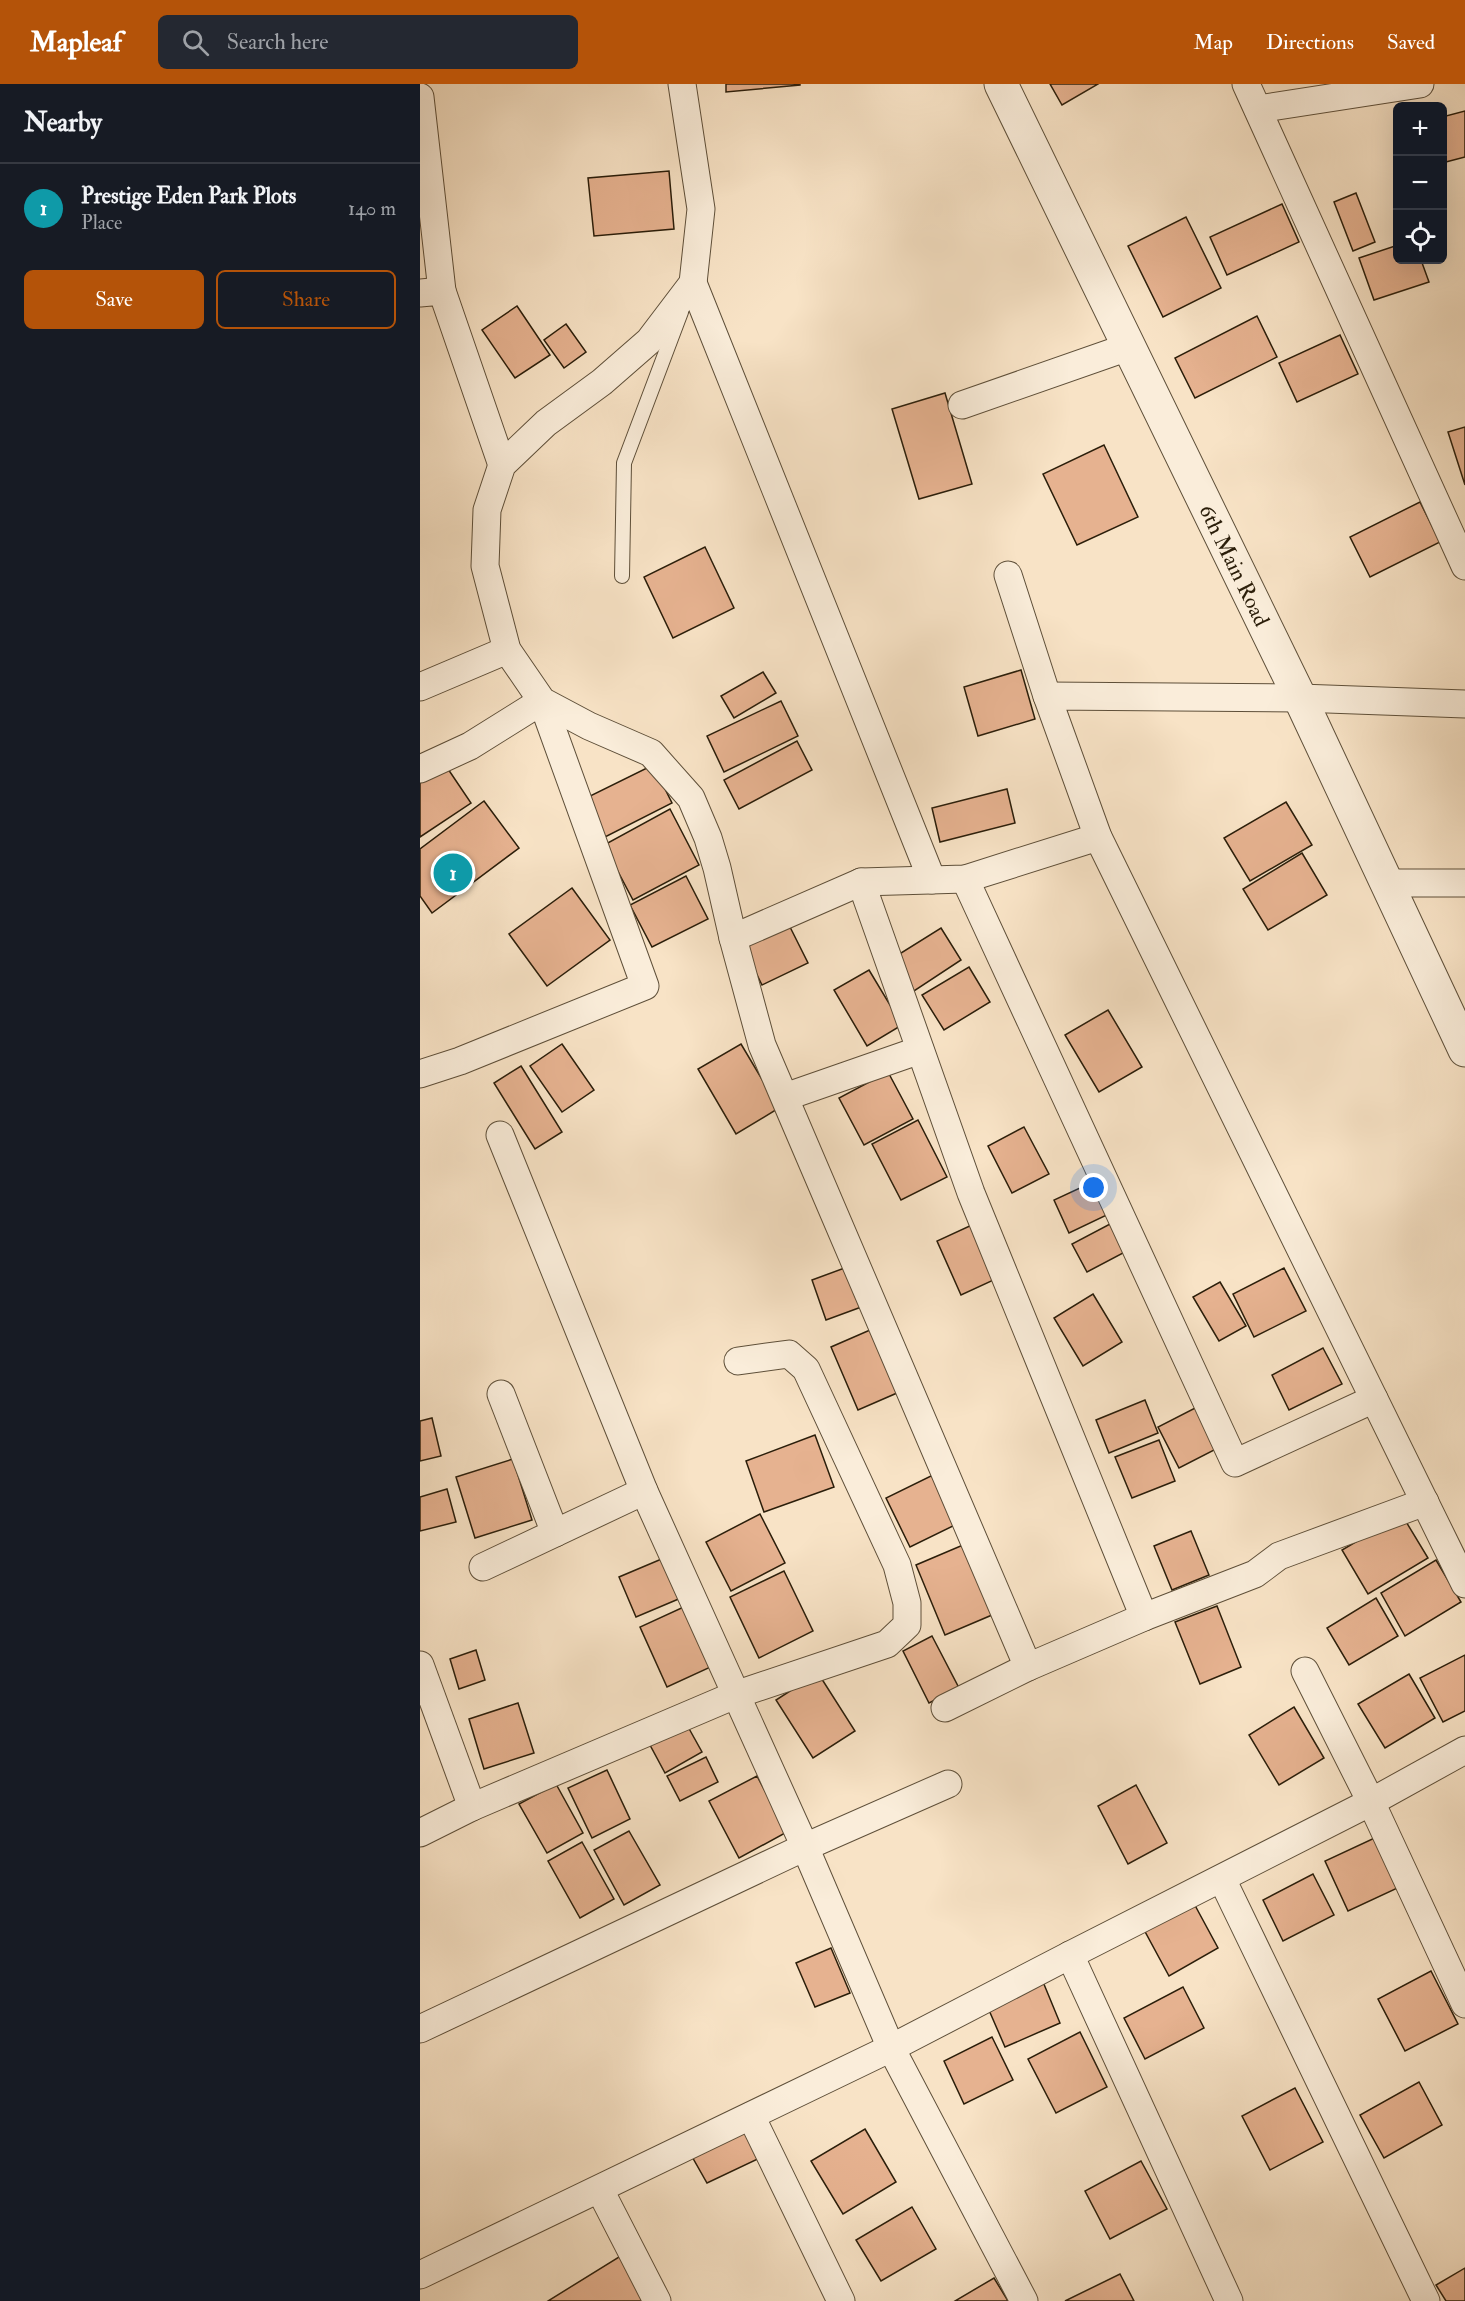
<!DOCTYPE html>
<meta charset="utf-8">
<style>
:root{--surface:#171b24;--page:#242831;--text:#f1f3f6;--muted:#9ea1a6;--line:#363941;--accent:#b45309}
body{margin:0;font-family:"IM FELL Double Pica",serif;background:var(--page);color:var(--text)}
.controls{position:absolute;right:18px;top:18px;display:grid;overflow:hidden;border-radius:9px;box-shadow:0 6px 24px #0002}
.controls button{width:54px;height:54px;display:grid;place-items:center;padding:0;border:0;border-bottom:2px solid var(--line);background:var(--surface);color:var(--text);font:30px sans-serif}
.you{position:absolute;left:674px;top:1104px;width:21px;height:21px;margin:-15px;border:4px solid #fff;border-radius:50%;background:#1a73e8;box-shadow:0 0 0 9px #1a73e833}
.badge{display:grid;place-items:center;width:39px;height:39px;border-radius:50%;background:var(--accent);color:#fff;font-size:20px;font-weight:700}
.pin{position:absolute;translate:-50% -50%;border:3px solid #fff;box-shadow:0 2px 6px #0006}
.list{margin:0;padding:0;list-style:none}
h2{display:flex;justify-content:space-between;align-items:center;height:78px;margin:0;padding:0 24px;font-size:26px}
h2 small{font-size:20px;font-weight:400;color:var(--muted)}
.list li{display:grid;grid-template-columns:39px 1fr auto;gap:18px;align-items:center;box-sizing:border-box;height:90px;padding:0 24px;border-top:2px solid var(--line)}
.list b{display:block;font-size:22px;white-space:nowrap}
.list p{margin:0;font-size:20px;white-space:nowrap;color:var(--muted)}
.list em{font-size:20px;font-style:normal;color:var(--muted)}
.actions{display:flex;gap:12px;padding:18px 24px}
.actions a{flex:1;padding:14px 0;border:2px solid var(--accent);border-radius:9px;text-align:center;font-size:21px;color:var(--accent)}
.actions .main{background:var(--accent);color:#fff}
.icon{flex:none;width:33px;height:33px;fill:none;stroke:currentColor;stroke-width:2;stroke-linecap:round;stroke-linejoin:round}
.map{position:relative;flex:none;width:1045px;height:2217px;overflow:hidden}
header{display:flex;align-items:center;gap:36px;box-sizing:border-box;height:84px;padding:0 30px;background:var(--accent);color:#fff}
header strong{font-size:28px}
nav{display:flex;gap:33px;margin-inline-start:auto;font-size:21px}
.search{width:420px;height:54px;background:var(--page);display:flex;align-items:center;gap:15px;box-sizing:border-box;padding:0 21px;border-radius:9px;color:var(--muted);font-size:22px}
main{display:flex}
aside{flex:1;background:var(--surface)}
.map>svg:first-child{display:block}
.building{fill:#e6b290;stroke:#2b1e0a;stroke-width:1.5}
.lines{fill:none;stroke-linecap:round;stroke-linejoin:round}
.service-casing{stroke:#5e4f39;stroke-width:16}
.minor-casing{stroke:#5e4f39;stroke-width:29}
.tertiary-casing{stroke:#5e4f39;stroke-width:35}
.service{stroke:#faedda;stroke-width:14}
.minor{stroke:#faedda;stroke-width:27}
.tertiary{stroke:#faedda;stroke-width:33}
.labels{text-anchor:middle;stroke-width:5;stroke-linejoin:round;paint-order:stroke}
.street-label{font-size:22px;fill:#2b1e0a;stroke:#faedda}
</style>
<header>
<strong>Mapleaf</strong>
<div class="search"><svg class="icon" aria-label="search" viewBox="0 0 24 24"><circle cx="10" cy="10" r="6"/><path d="M15 15l6 6"/></svg>Search here</div>
<nav><a>Map</a><a>Directions</a><a>Saved</a></nav>
</header>
<main>
<aside>
<h2>Nearby<small></small></h2>
<ul class="list">
<li><span class="badge" style="background:#0f9aa8">1</span><div><b>Prestige Eden Park Plots</b><p>Place</p></div><em>140 m</em></li>
</ul>
<div class="actions"><a class="main">Save</a><a>Share</a></div>
</aside>
<div class="map">
<svg width="1045" height="2217" viewBox="0 0 1045 2217">
<rect width="100%" height="100%" fill="#f8e3c6"/>
<filter id="stains"><feTurbulence type="fractalNoise" baseFrequency=".00333" numOctaves="4"/><feColorMatrix values="0 0 0 0 .2 0 0 0 0 .09 0 0 0 0 .02 0 0 0 .5 -.17"/></filter>
<radialGradient id="worn" r=".72"><stop offset=".6" stop-color="#630" stop-opacity="0"/><stop offset="1" stop-color="#630" stop-opacity=".3"/></radialGradient>
<g class="building">
<polygon points="306,0 380,0 380,1 306,8"/>
<polygon points="630,0 678,0 642,21"/>
<polygon points="1045,27 1045,73 1022,79 1022,33"/>
<polygon points="249,87 254,145 174,152 168,94"/>
<polygon points="936,109 955,158 933,167 914,118"/>
<polygon points="862,120 879,158 807,191 790,153"/>
<polygon points="766,133 801,204 743,233 708,162"/>
<polygon points="978,161 978,176 1001,176 1009,198 954,216 939,174"/>
<polygon points="97,222 130,271 95,294 62,246"/>
<polygon points="837,232 857,273 775,314 755,274"/>
<polygon points="146,240 166,268 144,284 124,256"/>
<polygon points="920,251 938,290 877,318 859,279"/>
<polygon points="525,309 552,400 499,415 472,325"/>
<polygon points="1045,343 1045,401 1028,348"/>
<polygon points="684,361 718,433 657,461 623,390"/>
<polygon points="1000,418 1020,458 950,493 930,453"/>
<polygon points="285,463 314,524 253,554 224,493"/>
<polygon points="601,586 615,635 558,652 544,603"/>
<polygon points="343,588 356,609 314,634 301,612"/>
<polygon points="361,617 378,652 304,688 287,652"/>
<polygon points="377,657 392,686 319,725 304,696"/>
<polygon points="233,681 252,719 185,753 166,714"/>
<polygon points="26,682 51,719 0,753 0,699"/>
<polygon points="587,705 595,739 520,758 512,724"/>
<polygon points="64,717 99,764 12,829 0,812 0,765"/>
<polygon points="866,718 892,761 830,797 804,754"/>
<polygon points="250,725 279,781 213,816 184,761"/>
<polygon points="882,769 907,811 848,846 823,805"/>
<polygon points="266,792 288,835 232,863 210,821"/>
<polygon points="152,804 190,856 127,902 89,850"/>
<polygon points="368,839 388,879 342,901 323,862"/>
<polygon points="521,844 541,876 494,907 473,874"/>
<polygon points="549,883 570,918 524,946 502,911"/>
<polygon points="449,886 482,941 447,962 414,906"/>
<polygon points="688,926 722,983 679,1008 645,951"/>
<polygon points="142,960 174,1006 142,1028 110,982"/>
<polygon points="321,960 359,1024 316,1050 278,985"/>
<polygon points="101,982 142,1048 115,1065 74,999"/>
<polygon points="468,988 493,1035 444,1061 419,1014"/>
<polygon points="498,1036 527,1093 481,1116 452,1060"/>
<polygon points="604,1043 629,1090 592,1109 568,1062"/>
<polygon points="675,1097 691,1129 649,1149 634,1116"/>
<polygon points="554,1140 578,1194 541,1211 517,1157"/>
<polygon points="690,1140 705,1168 667,1188 652,1160"/>
<polygon points="430,1182 444,1222 406,1236 392,1196"/>
<polygon points="864,1184 886,1227 834,1253 813,1210"/>
<polygon points="800,1198 826,1242 799,1257 773,1213"/>
<polygon points="673,1210 702,1258 663,1282 634,1234"/>
<polygon points="450,1246 477,1309 438,1326 411,1263"/>
<polygon points="903,1264 922,1300 869,1326 852,1291"/>
<polygon points="725,1316 738,1349 689,1369 676,1336"/>
<polygon points="781,1321 802,1362 759,1384 738,1343"/>
<polygon points="12,1334 21,1372 0,1377 0,1337"/>
<polygon points="395,1351 414,1403 344,1428 326,1377"/>
<polygon points="739,1356 755,1397 712,1414 695,1373"/>
<polygon points="93,1375 112,1436 55,1454 36,1393"/>
<polygon points="515,1390 539,1439 490,1463 466,1414"/>
<polygon points="27,1405 36,1438 0,1447 0,1413"/>
<polygon points="340,1430 365,1479 311,1507 286,1458"/>
<polygon points="982,1431 1008,1474 948,1510 922,1466"/>
<polygon points="771,1447 789,1491 752,1506 734,1462"/>
<polygon points="543,1461 572,1531 525,1551 496,1481"/>
<polygon points="251,1471 268,1511 216,1533 199,1493"/>
<polygon points="1016,1476 1041,1518 985,1552 961,1509"/>
<polygon points="364,1487 393,1547 339,1574 310,1513"/>
<polygon points="956,1514 978,1552 929,1581 907,1544"/>
<polygon points="268,1521 295,1581 247,1603 220,1543"/>
<polygon points="797,1522 821,1583 780,1600 755,1538"/>
<polygon points="512,1552 539,1604 509,1619 483,1567"/>
<polygon points="56,1566 65,1596 39,1605 30,1575"/>
<polygon points="1045,1571 1045,1627 1023,1638 1000,1594"/>
<polygon points="398,1589 435,1647 393,1674 356,1616"/>
<polygon points="989,1590 1015,1634 965,1664 938,1620"/>
<polygon points="98,1619 114,1669 64,1685 49,1635"/>
<polygon points="874,1623 904,1674 859,1701 829,1651"/>
<polygon points="267,1641 282,1668 245,1689 230,1661"/>
<polygon points="286,1673 298,1698 260,1717 247,1692"/>
<polygon points="187,1686 210,1735 172,1754 148,1704"/>
<polygon points="337,1692 367,1748 319,1774 289,1717"/>
<polygon points="136,1700 163,1749 127,1769 99,1720"/>
<polygon points="716,1701 747,1759 708,1780 678,1722"/>
<polygon points="209,1747 240,1801 204,1821 174,1766"/>
<polygon points="961,1751 984,1801 928,1827 905,1777"/>
<polygon points="162,1758 194,1815 160,1834 128,1777"/>
<polygon points="893,1790 914,1831 863,1857 843,1816"/>
<polygon points="771,1814 798,1864 749,1892 722,1842"/>
<polygon points="411,1864 430,1909 395,1923 376,1879"/>
<polygon points="1011,1887 1038,1940 985,1967 958,1915"/>
<polygon points="621,1893 640,1939 585,1963 565,1917"/>
<polygon points="763,1903 784,1944 725,1975 704,1934"/>
<polygon points="660,1948 687,2003 636,2029 608,1975"/>
<polygon points="572,1953 593,1996 544,2020 524,1977"/>
<polygon points="999,1998 1022,2041 964,2074 940,2031"/>
<polygon points="875,2004 903,2058 850,2086 822,2032"/>
<polygon points="324,2041 342,2073 287,2099 270,2069"/>
<polygon points="445,2045 476,2098 423,2130 391,2077"/>
<polygon points="721,2077 747,2125 690,2155 665,2107"/>
<polygon points="492,2123 516,2165 461,2197 436,2156"/>
<polygon points="207,2168 234,2217 128,2217"/>
<polygon points="1045,2184 1045,2217 1026,2217 1016,2201"/>
<polygon points="700,2190 714,2217 645,2217"/>
<polygon points="574,2194 588,2217 535,2217"/>
</g>
<g class="lines">
<defs>
<polyline id="service" points="202,492 204,379 261,228"/>
<g id="minor">
<polyline points="262,0 281,125 273,199 229,257 182,298 126,339 82,381 67,426 65,482 87,566 122,617 169,642 231,669 271,714 288,754 297,784 313,854 441,798 545,795 678,753"/>
<polyline points="826,0 1045,482"/>
<polyline points="0,13 22,207"/>
<polyline points="838,25 1000,0"/>
<polyline points="273,199 512,796"/>
<polyline points="0,209 22,207 82,381"/>
<polyline points="542,321 708,263"/>
<polyline points="588,491 627,612"/>
<polyline points="0,603 87,566"/>
<polyline points="1045,620 880,614 627,612 678,753 1045,1500"/>
<polyline points="0,685 50,662 122,617 225,902 40,977 0,990"/>
<polyline points="545,795 815,1379 954,1315"/>
<polyline points="441,798 551,1109 724,1533"/>
<polyline points="966,799 1045,799"/>
<polyline points="313,854 342,961 608,1583 724,1533 835,1490 859,1472 1005,1418"/>
<polyline points="365,1013 500,966"/>
<polyline points="80,1051 224,1407 385,1763 471,1964 604,2217"/>
<polyline points="81,1310 135,1449"/>
<polyline points="63,1483 224,1407"/>
<polyline points="0,1581 52,1723"/>
<polyline points="885,1587 951,1718 1045,1920"/>
<polyline points="525,1624 608,1583"/>
<polyline points="0,1749 52,1723 315,1611 467,1560 487,1541 487,1519 477,1481 386,1285 369,1270 318,1277"/>
<polyline points="802,1795 1006,2217"/>
<polyline points="650,1871 809,2217"/>
<polyline points="0,1945 385,1763 528,1700"/>
<polyline points="331,2032 421,2217"/>
<polyline points="180,2106 237,2217"/>
<polyline points="0,2191 471,1964 650,1871 951,1718 1045,1666"/>
</g>
<polyline id="tertiary" points="581,0 880,614 1045,966"/>
</defs>
<use href="#service" class="service-casing"/>
<use href="#minor" class="minor-casing"/>
<use href="#tertiary" class="tertiary-casing"/>
<use href="#service" class="service"/>
<use href="#minor" class="minor"/>
<use href="#tertiary" class="tertiary"/>
</g>
<g class="labels">
<g class="street-label">
<text transform="translate(815 481) rotate(64)" y="8">6th Main Road</text>
</g>
</g>
<rect width="100%" height="100%" filter="url(#stains)"/>
<rect width="100%" height="100%" fill="url(#worn)"/>
</svg>
<div class="controls">
<button>+</button>
<button>−</button>
<button><svg class="icon" aria-label="locate" viewBox="0 0 24 24"><circle cx="12" cy="12" r="6"/><path d="M12 2v4M12 18v4M2 12h4M18 12h4"/></svg></button>
</div>
<div class="you"></div>
<div class="pin badge" style="left:33px;top:789px;background:#0f9aa8">1</div>
</div>
</main>
